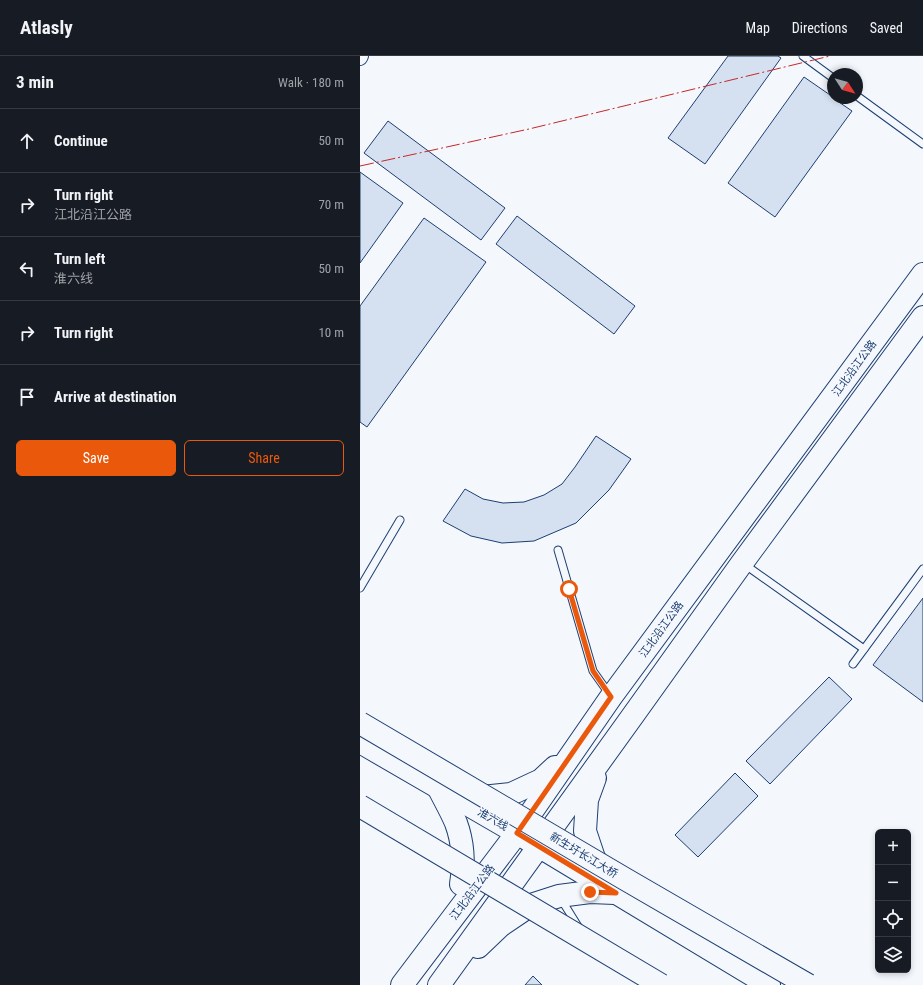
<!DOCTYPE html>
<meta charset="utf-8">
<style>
:root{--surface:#171b24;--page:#242831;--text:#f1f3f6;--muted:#9ea1a6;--line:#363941;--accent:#ea580c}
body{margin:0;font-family:"Roboto Condensed","Noto Sans SC",sans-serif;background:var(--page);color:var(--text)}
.controls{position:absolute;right:12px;bottom:12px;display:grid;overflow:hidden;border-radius:6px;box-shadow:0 2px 6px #0003}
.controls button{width:36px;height:36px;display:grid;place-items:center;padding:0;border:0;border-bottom:1px solid var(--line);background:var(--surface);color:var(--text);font:20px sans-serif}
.compass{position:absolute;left:467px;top:12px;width:36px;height:36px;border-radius:50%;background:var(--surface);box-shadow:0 2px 6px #0003;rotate:126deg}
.stop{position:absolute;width:12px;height:12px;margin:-9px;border:3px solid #ea580c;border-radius:50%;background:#fff}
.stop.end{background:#ea580c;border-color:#fff;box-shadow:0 1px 4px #0008}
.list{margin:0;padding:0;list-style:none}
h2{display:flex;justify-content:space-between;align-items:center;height:52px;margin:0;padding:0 16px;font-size:17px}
h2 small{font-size:13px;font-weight:400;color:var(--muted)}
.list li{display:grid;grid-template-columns:26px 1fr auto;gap:12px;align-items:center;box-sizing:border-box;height:64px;padding:0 16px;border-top:1px solid var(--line)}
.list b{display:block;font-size:15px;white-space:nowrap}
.list p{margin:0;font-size:13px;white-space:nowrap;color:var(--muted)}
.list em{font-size:13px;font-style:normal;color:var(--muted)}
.actions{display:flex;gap:8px;padding:12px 16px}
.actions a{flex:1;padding:9px 0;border:1px solid var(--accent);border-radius:6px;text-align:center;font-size:14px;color:var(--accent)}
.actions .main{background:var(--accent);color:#fff}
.icon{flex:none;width:22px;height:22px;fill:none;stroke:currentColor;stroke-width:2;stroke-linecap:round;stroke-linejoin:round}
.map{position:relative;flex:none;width:563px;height:929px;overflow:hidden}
header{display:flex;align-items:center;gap:24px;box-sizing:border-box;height:56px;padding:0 20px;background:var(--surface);border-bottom:1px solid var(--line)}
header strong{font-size:19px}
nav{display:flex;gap:22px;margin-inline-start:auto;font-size:14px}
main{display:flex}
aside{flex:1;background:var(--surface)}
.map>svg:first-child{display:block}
.building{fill:#d5e0f0;stroke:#1d3f73}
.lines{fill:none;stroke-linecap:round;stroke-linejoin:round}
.service-casing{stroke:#1d3f73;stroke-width:9}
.minor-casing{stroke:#1d3f73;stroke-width:16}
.primary-casing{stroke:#1d3f73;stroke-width:24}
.service{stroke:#f4f7fb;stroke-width:7}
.minor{stroke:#f4f7fb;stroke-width:14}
.primary{stroke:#f4f7fb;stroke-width:22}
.primary-bridge-casing{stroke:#1d3f73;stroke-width:24;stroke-linecap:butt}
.primary-bridge{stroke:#f4f7fb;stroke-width:22}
.power{stroke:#c62828;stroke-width:1;stroke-dasharray:14 3 2 3;stroke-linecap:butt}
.route{stroke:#ea580c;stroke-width:5}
.labels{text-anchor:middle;stroke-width:3;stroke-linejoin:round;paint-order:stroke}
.street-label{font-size:11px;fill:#1d3f73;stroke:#f4f7fb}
</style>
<header>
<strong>Atlasly</strong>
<nav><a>Map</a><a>Directions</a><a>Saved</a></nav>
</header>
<main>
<aside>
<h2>3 min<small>Walk · 180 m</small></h2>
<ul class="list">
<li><svg class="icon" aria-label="ahead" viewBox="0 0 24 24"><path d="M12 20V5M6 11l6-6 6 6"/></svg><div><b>Continue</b></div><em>50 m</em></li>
<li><svg class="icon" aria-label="right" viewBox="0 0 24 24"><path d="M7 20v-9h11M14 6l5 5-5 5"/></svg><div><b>Turn right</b><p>江北沿江公路</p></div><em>70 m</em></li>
<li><svg class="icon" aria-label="left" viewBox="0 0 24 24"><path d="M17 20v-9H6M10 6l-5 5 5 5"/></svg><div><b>Turn left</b><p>淮六线</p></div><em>50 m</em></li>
<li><svg class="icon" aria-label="right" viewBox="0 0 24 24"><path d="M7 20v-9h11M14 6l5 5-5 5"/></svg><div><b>Turn right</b></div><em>10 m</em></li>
<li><svg class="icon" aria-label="arrive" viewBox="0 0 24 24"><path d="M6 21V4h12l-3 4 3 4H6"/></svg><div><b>Arrive at destination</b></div></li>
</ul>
<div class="actions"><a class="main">Save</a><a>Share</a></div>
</aside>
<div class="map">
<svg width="563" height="929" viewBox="0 0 563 929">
<rect width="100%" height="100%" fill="#f4f7fb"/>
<g class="building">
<polygon points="368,0 418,0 421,2 345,108 308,82"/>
<polygon points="444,21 473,41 473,42 492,55 415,161 368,127"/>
<polygon points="28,65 145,152 121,184 4,97"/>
<polygon points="0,116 43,147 0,207"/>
<polygon points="157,160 275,250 254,278 136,188"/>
<polygon points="64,162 126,206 7,371 0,366 0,250"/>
<polygon points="236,380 271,403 249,434 216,467 174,485 142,487 111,480 83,465 105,433 123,443 143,447 164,446 184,439 202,428 215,411"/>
<polygon points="563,542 563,646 513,609"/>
<polygon points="469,621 492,643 410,728 386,705"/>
<polygon points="375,717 398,740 338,801 315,779"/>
<polygon points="173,920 182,929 165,929"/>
</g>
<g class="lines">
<defs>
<g id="service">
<polyline points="443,0 473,22"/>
<polyline points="497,40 563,88"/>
<polyline points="198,494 233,615 250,639"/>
<polyline points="384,508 504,593"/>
<polyline points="0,532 40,464"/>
<polyline points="493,608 563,513"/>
<polyline points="201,843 219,872"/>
</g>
<polyline id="minor" points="0,2 1,0"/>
<g id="primary">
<polyline points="0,686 157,777 409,929"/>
<polyline points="235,722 227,744 225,775 234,802 243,816"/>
<path d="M78,731C84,743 91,755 96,767C103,786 104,809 101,828"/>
<polyline points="114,739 122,741 151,738 181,724 195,711"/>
<polyline points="118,891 140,870 171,849 199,840 230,836 255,837"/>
<polyline points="42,929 157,777 251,641 563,218"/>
<polyline points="79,929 274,658 382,507 563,261"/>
</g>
</defs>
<use href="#service" class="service-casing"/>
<use href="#minor" class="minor-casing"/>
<use href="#primary" class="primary-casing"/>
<use href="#service" class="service"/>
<use href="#minor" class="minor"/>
<use href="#primary" class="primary"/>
<defs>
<g id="primary-bridge">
<polyline points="0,667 265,823 448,929"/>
<polyline points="0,750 301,929"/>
</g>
</defs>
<use href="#primary-bridge" class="primary-bridge-casing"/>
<use href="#primary-bridge" class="primary-bridge"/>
<polyline class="power" points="0,110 169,73 470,0"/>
</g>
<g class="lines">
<polyline class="route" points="209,533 233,615 251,641 157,777 256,837 230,836"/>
</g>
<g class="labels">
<g class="street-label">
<text transform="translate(494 312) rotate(-54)" y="4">江北沿江公路</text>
<text transform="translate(301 573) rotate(-54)" y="4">江北沿江公路</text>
<text transform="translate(133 763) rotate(30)" y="4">淮六线</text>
<text transform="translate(224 799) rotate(31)" y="4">新生圩长江大桥</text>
<text transform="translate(112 836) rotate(-53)" y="4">江北沿江公路</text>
</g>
</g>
</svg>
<div class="controls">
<button>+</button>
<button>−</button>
<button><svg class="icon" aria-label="locate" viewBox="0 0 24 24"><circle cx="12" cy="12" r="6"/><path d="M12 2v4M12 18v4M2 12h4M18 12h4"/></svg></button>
<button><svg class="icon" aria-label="layers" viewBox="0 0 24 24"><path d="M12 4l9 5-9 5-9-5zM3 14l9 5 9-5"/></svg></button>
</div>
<svg class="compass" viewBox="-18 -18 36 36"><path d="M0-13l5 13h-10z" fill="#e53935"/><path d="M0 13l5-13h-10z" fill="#9ea1a6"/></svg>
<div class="stop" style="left:209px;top:533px"></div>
<div class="stop end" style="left:230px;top:836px"></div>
</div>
</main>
